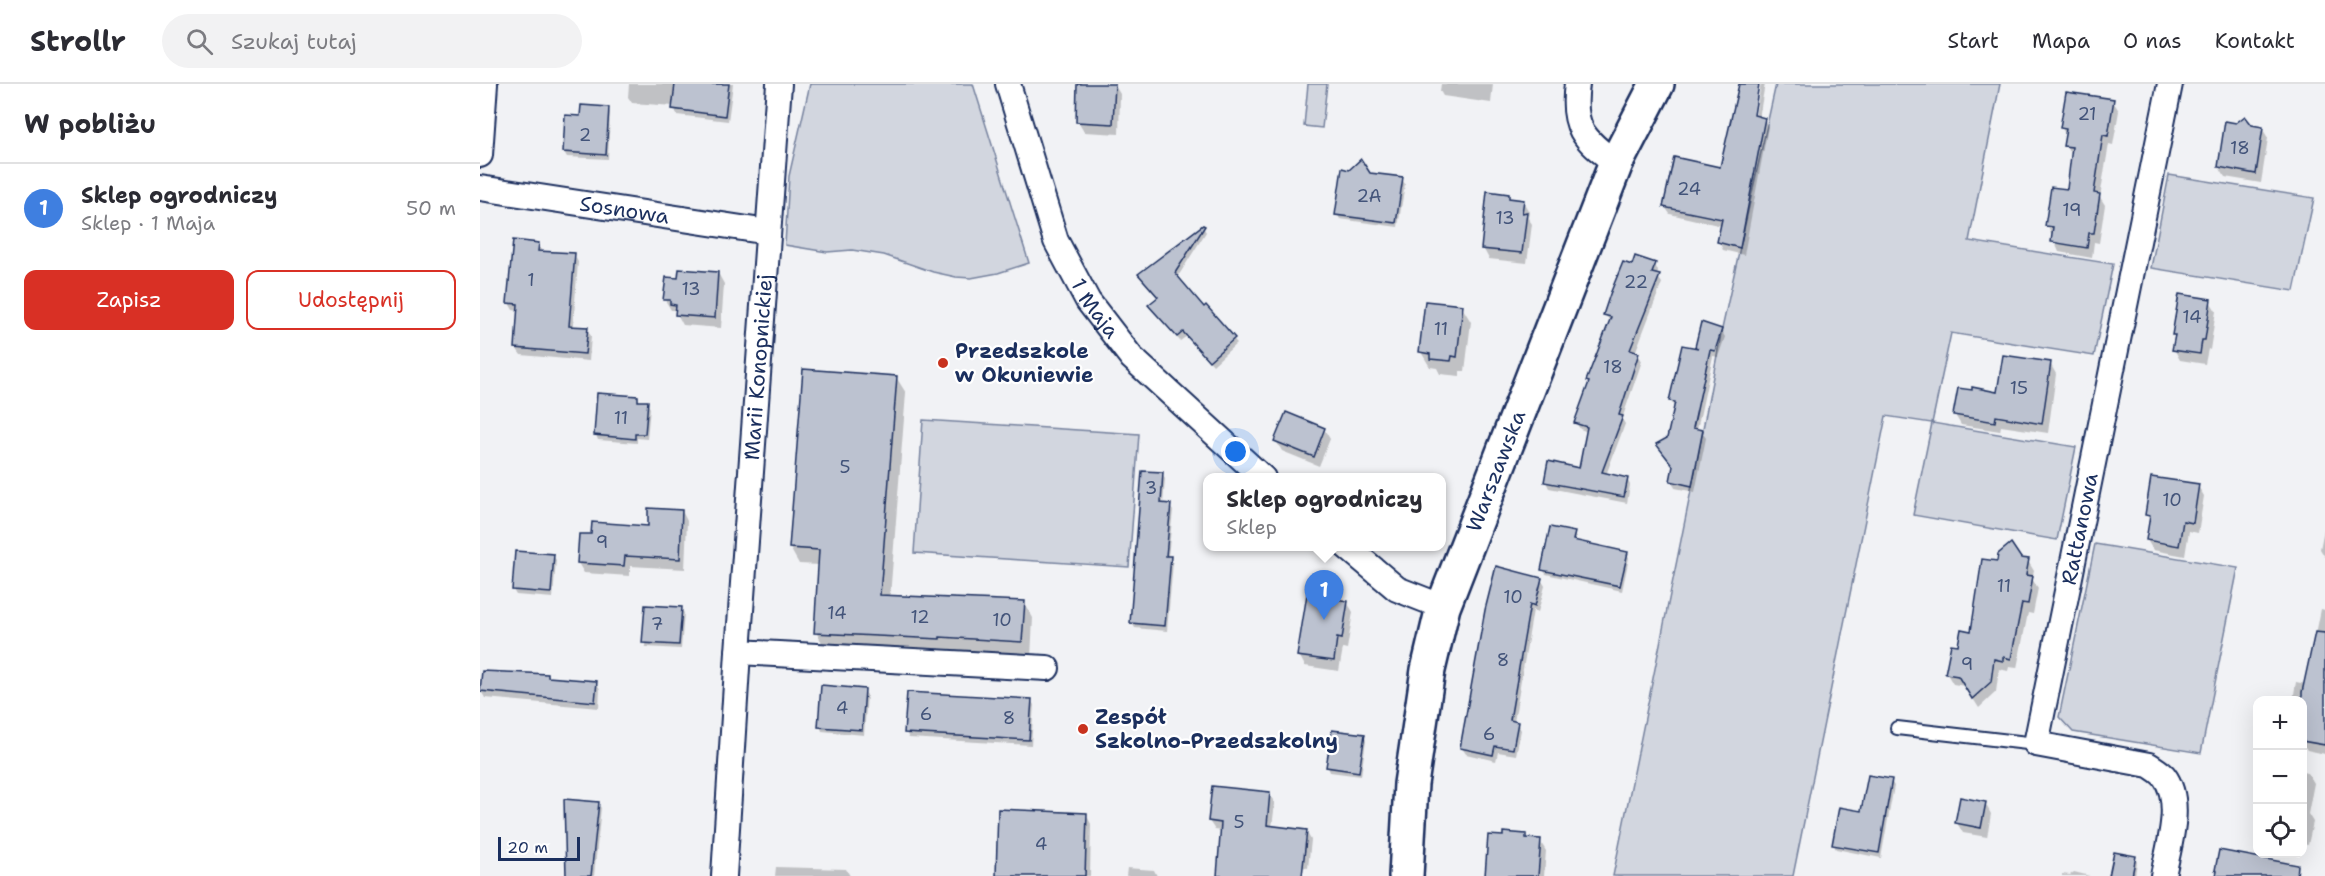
<!DOCTYPE html>
<html lang="pl">
<meta charset="utf-8">
<style>
:root{--surface:#fff;--page:#f2f2f3;--text:#2b2b33;--muted:#7c7c81;--line:#e1e1e2;--accent:#d93025}
body{margin:0;font-family:"Shantell Sans",sans-serif;background:var(--page);color:var(--text)}
.controls{position:absolute;right:18px;bottom:18px;display:grid;overflow:hidden;border-radius:12px;box-shadow:0 6px 24px #0002}
.controls button{width:54px;height:54px;display:grid;place-items:center;padding:0;border:0;border-bottom:2px solid var(--line);background:var(--surface);color:var(--text);font:30px sans-serif}
.scale{position:absolute;left:18px;bottom:15px;width:82px;box-sizing:border-box;padding-left:6px;border:3px solid #1b2f5e;border-top:0;font-size:16px;line-height:21px;white-space:nowrap;color:#1b2f5e;-webkit-text-stroke:4px #fff;paint-order:stroke}
.you{position:absolute;left:756px;top:368px;width:21px;height:21px;margin:-15px;border:4px solid #fff;border-radius:50%;background:#1a73e8;box-shadow:0 0 0 9px #1a73e833}
.badge{display:grid;place-items:center;width:39px;height:39px;border-radius:50%;background:var(--accent);color:#fff;font-size:20px;font-weight:700}
.pin{position:absolute;translate:-50% -50px;filter:drop-shadow(0 2px 3px #0008)}
.pin::after{content:'';position:absolute;top:32px;width:21px;height:18px;background:inherit;clip-path:polygon(0 0,100% 0,50% 100%)}
.popup{position:absolute;left:723px;top:389px;width:243px;height:78px;box-sizing:border-box;display:grid;place-content:center;border-radius:12px;background:var(--surface);filter:drop-shadow(0 2px 4px #0005);font-size:20px;white-space:nowrap;color:var(--muted)}
.popup b{font-size:22px;color:var(--text)}
.popup::after{content:'';position:absolute;left:50%;top:100%;margin-left:-12px;border:12px solid transparent;border-top-color:var(--surface)}
.list{margin:0;padding:0;list-style:none}
h2{display:flex;justify-content:space-between;align-items:center;height:78px;margin:0;padding:0 24px;font-size:26px}
h2 small{font-size:20px;font-weight:400;color:var(--muted)}
.list li{display:grid;grid-template-columns:39px 1fr auto;gap:18px;align-items:center;box-sizing:border-box;height:90px;padding:0 24px;border-top:2px solid var(--line)}
.list b{display:block;font-size:22px;white-space:nowrap}
.list p{margin:0;font-size:20px;white-space:nowrap;color:var(--muted)}
.list em{font-size:20px;font-style:normal;color:var(--muted)}
.actions{display:flex;gap:12px;padding:18px 24px}
.actions a{flex:1;padding:14px 0;border:2px solid var(--accent);border-radius:12px;text-align:center;font-size:21px;color:var(--accent)}
.actions .main{background:var(--accent);color:#fff}
.icon{flex:none;width:33px;height:33px;fill:none;stroke:currentColor;stroke-width:2;stroke-linecap:round;stroke-linejoin:round}
.map{position:relative;flex:none;width:1845px;height:792px;overflow:hidden}
header{display:flex;align-items:center;gap:36px;box-sizing:border-box;height:84px;padding:0 30px;background:var(--surface);border-bottom:2px solid var(--line)}
header strong{font-size:28px}
nav{display:flex;gap:33px;margin-inline-start:auto;font-size:21px}
.search{width:420px;height:54px;background:var(--page);display:flex;align-items:center;gap:15px;box-sizing:border-box;padding:0 21px;border-radius:33px;color:var(--muted);font-size:22px}
main{display:flex}
aside{flex:1;background:var(--surface)}
.map>svg:first-child{display:block}
.green{fill:#d2d6df;stroke:#76829e;stroke-width:1.5}
.shadow{fill:#0003}
.building{fill:#bcc2d0;stroke:#1b2f5e;stroke-width:1.5}
.lines{fill:none;stroke-linecap:round;stroke-linejoin:round}
.service-casing{stroke:#1b2f5e;stroke-width:16}
.minor-casing{stroke:#1b2f5e;stroke-width:28}
.secondary-casing{stroke:#1b2f5e;stroke-width:38}
.service{stroke:#fff;stroke-width:12}
.minor{stroke:#fff;stroke-width:24}
.secondary{stroke:#fff;stroke-width:33}
.poi-dot{fill:#c8321e;stroke:#fff;stroke-width:2}
.labels{text-anchor:middle;stroke-width:4.5;stroke-linejoin:round;paint-order:stroke}
.number-label{font-size:18px;fill:#43547a}
.street-label{font-size:21px;fill:#1b2f5e;stroke:#fff}
.poi-label{font-size:21px;font-weight:bold;fill:#1b2f5e;stroke:#fff;text-anchor:start}
</style>
<header>
<strong>Strollr</strong>
<div class="search"><svg class="icon" aria-label="search" viewBox="0 0 24 24"><circle cx="10" cy="10" r="6"/><path d="M15 15l6 6"/></svg>Szukaj tutaj</div>
<nav><a>Start</a><a>Mapa</a><a>O nas</a><a>Kontakt</a></nav>
</header>
<main>
<aside>
<h2>W pobliżu<small></small></h2>
<ul class="list">
<li><span class="badge" style="background:#3f7fe0">1</span><div><b>Sklep ogrodniczy</b><p>Sklep · 1 Maja</p></div><em>50 m</em></li>
</ul>
<div class="actions"><a class="main">Zapisz</a><a>Udostępnij</a></div>
</aside>
<div class="map">
<svg width="1845" height="792" viewBox="0 0 1845 792">
<rect width="100%" height="100%" fill="#f1f2f5"/>
<filter id="ink" filterUnits="userSpaceOnUse"><feTurbulence type="fractalNoise" baseFrequency=".0167" numOctaves="2"/><feDisplacementMap in="SourceGraphic" scale="12" xChannelSelector="R" yChannelSelector="G"/><feConvolveMatrix kernelMatrix="1 2 1 2 8 2 1 2 1" color-interpolation-filters="sRGB"/></filter>
<g filter="url(#ink)">
<g class="green">
<polygon points="330,0 493,0 549,179 518,189 491,194 476,193 453,188 404,171 372,166 347,168 305,161 309,92"/>
<polygon points="828,0 847,0 842,44 824,42"/>
<polygon points="1296,0 1520,0 1489,157 1633,180 1614,272 1471,249 1452,339 1596,363 1577,456 1433,431 1452,339 1406,332 1313,792 1133,792 1215,387 1242,245"/>
<polygon points="1689,91 1834,114 1814,207 1671,184"/>
<polygon points="443,336 659,350 649,483 434,469"/>
<polygon points="1615,460 1758,484 1721,669 1593,648 1579,633"/>
</g>
<g class="shadow">
<polygon points="149,0 253,0 248,37 197,31 194,22 152,19 148,13"/>
<polygon points="599,0 634,0 640,10 639,50 604,48 598,38"/>
<polygon points="961,0 1013,0 1011,19 963,12 960,7"/>
<polygon points="1260,0 1278,0 1271,38 1274,39 1281,0 1285,0 1279,34 1284,35 1288,43 1264,171 1243,166 1239,158 1242,142 1190,130 1185,123 1241,85"/>
<polygon points="1633,17 1639,27 1633,61 1629,60 1620,113 1625,121 1619,159 1614,158 1612,174 1579,168 1567,141 1588,107 1593,72 1585,62 1586,52 1582,44"/>
<polygon points="128,24 130,29 128,75 87,73 84,68 101,34"/>
<polygon points="1771,42 1782,44 1788,54 1781,99 1745,93 1739,83"/>
<polygon points="889,90 922,95 925,100 918,143 860,135 857,130"/>
<polygon points="1028,111 1031,116 1043,117 1049,128 1048,134 1052,140 1047,179 1009,175 1003,164"/>
<polygon points="723,143 726,148 697,194 757,259 733,281 707,252 700,257 669,221 679,214"/>
<polygon points="58,160 63,169 94,171 98,178 93,244 107,245 111,252 109,277 41,271 36,264 39,227 33,226 29,219"/>
<polygon points="1175,181 1178,187 1177,192 1182,199 1155,269 1158,270 1162,277 1142,335 1145,340 1126,391 1147,395 1150,401 1147,419 1069,404 1066,398 1100,385 1108,348 1100,345 1096,339 1110,300 1108,297 1131,238 1125,231 1153,183"/>
<polygon points="238,189 244,200 241,244 203,241 195,226 191,226 185,216 200,196"/>
<polygon points="1730,217 1736,227 1730,266 1728,265 1725,280 1700,276 1694,265 1696,254 1693,251"/>
<polygon points="982,223 991,238 985,287 980,287 980,292 960,290 957,284 950,283 941,268"/>
<polygon points="1241,246 1245,253 1238,273 1233,272 1217,346 1222,348 1226,354 1215,408 1195,404 1192,397 1195,383 1188,355 1195,324 1191,317 1218,265 1216,263"/>
<polygon points="1570,279 1576,290 1568,349 1521,342 1520,347 1481,341 1475,331 1518,310"/>
<polygon points="416,293 426,309 410,513 544,518 553,534 551,574 345,564 336,548 339,481 319,480 310,464"/>
<polygon points="157,313 160,318 167,319 170,324 167,355 157,354 157,359 118,356 116,351"/>
<polygon points="844,345 850,355 839,382 802,367 796,357"/>
<polygon points="682,390 685,395 683,421 690,422 693,427 688,473 693,479 687,547 655,544 652,539"/>
<polygon points="1718,402 1724,412 1718,449 1709,447 1705,472 1673,466 1667,456 1670,437 1667,431"/>
<polygon points="202,427 207,437 205,485 150,482 150,492 104,489 98,479 113,452 169,443"/>
<polygon points="1845,440 1845,473 1840,465"/>
<polygon points="1094,449 1096,454 1096,459 1147,469 1149,474 1142,507 1066,490 1063,485"/>
<polygon points="73,472 76,476 73,514 36,511 33,506"/>
<polygon points="1540,475 1548,477 1554,487 1552,495 1558,504 1553,530 1548,529 1537,584 1529,583 1528,587 1519,585 1516,608 1499,624 1485,602 1473,600 1467,590 1479,562 1492,548 1518,479"/>
<polygon points="1061,495 1065,502 1058,528 1053,526 1034,638 1037,639 1041,646 1036,671 1018,668 1016,677 986,670 982,664"/>
<polygon points="867,518 873,528 867,565 863,564 859,587 825,582 819,571"/>
<polygon points="201,525 204,529 201,565 166,563 164,558"/>
<polygon points="1841,525 1845,526 1845,670 1827,666 1822,659 1822,616 1813,616 1816,598 1826,600"/>
<polygon points="69,595 116,598 120,605 119,624 5,614 1,607"/>
<polygon points="384,607 387,611 384,651 342,647 340,642"/>
<polygon points="551,616 554,621 551,661 429,654 426,649"/>
<polygon points="884,652 886,656 881,692 850,688 848,683"/>
<polygon points="1822,688 1828,689 1834,699 1828,730 1833,738 1828,761 1822,760"/>
<polygon points="1411,697 1414,702 1401,774 1356,765 1353,760"/>
<polygon points="789,710 795,719 792,743 826,747 831,756 828,784 822,783 822,792 738,792 742,747 735,746 729,737"/>
<polygon points="1505,719 1511,730 1507,753 1483,749 1477,739"/>
<polygon points="118,720 121,724 114,792 87,792"/>
<polygon points="606,730 611,740 610,792 518,792"/>
<polygon points="1045,752 1048,756 1060,757 1066,767 1064,792 1006,792"/>
<polygon points="1655,773 1657,778 1655,792 1630,792"/>
<polygon points="296,783 366,785 370,792 295,792"/>
<polygon points="647,784 674,786 677,792 646,792"/>
<polygon points="1594,788 1610,792 1582,792 1582,790 1590,791"/>
</g>
<g class="building">
<polygon points="195,0 249,0 245,32 192,25"/>
<polygon points="597,0 635,0 633,40 596,38"/>
<polygon points="1259,0 1279,0 1274,31 1285,34 1260,164 1237,158 1242,135 1183,123 1194,73 1240,83"/>
<polygon points="1586,8 1634,15 1628,52 1623,51 1614,109 1620,110 1614,149 1609,149 1607,164 1571,158 1573,143 1565,142 1571,103 1587,105 1592,63 1583,62 1586,45 1580,44"/>
<polygon points="101,21 129,23 126,71 83,68 85,31 100,32"/>
<polygon points="1765,32 1772,41 1783,43 1776,90 1738,83 1745,37 1756,39"/>
<polygon points="881,75 890,89 923,93 916,139 855,131 862,84 869,86"/>
<polygon points="1007,107 1029,110 1029,114 1044,116 1042,129 1047,128 1042,169 1001,165"/>
<polygon points="723,141 725,142 695,189 724,223 726,221 755,254 729,277 703,248 697,253 668,221 678,213 658,190"/>
<polygon points="33,156 59,159 58,167 95,169 89,242 108,243 105,270 35,264 38,220 27,219"/>
<polygon points="1155,172 1176,179 1172,189 1180,191 1150,266 1159,269 1139,331 1143,332 1122,388 1148,394 1144,413 1064,398 1068,377 1099,384 1107,343 1094,339 1109,298 1106,297 1131,233 1123,231 1130,210 1143,178 1152,181"/>
<polygon points="199,185 238,188 235,234 195,231 196,221 190,220 190,216 183,216 186,193 198,194"/>
<polygon points="1699,210 1731,215 1725,256 1722,256 1720,270 1692,266 1695,251 1692,251"/>
<polygon points="945,217 983,221 977,273 972,272 971,277 950,275 950,270 939,268"/>
<polygon points="1221,238 1242,245 1235,267 1230,266 1213,344 1223,346 1212,402 1190,397 1193,382 1176,360 1187,354 1195,318 1189,317 1202,261 1218,264 1215,263"/>
<polygon points="1523,271 1571,278 1562,340 1516,332 1515,338 1473,331 1478,304 1492,306 1492,303 1517,308"/>
<polygon points="323,285 417,292 400,511 545,517 542,558 460,553 460,555 334,549 339,466 309,464"/>
<polygon points="117,309 158,312 158,317 168,317 165,350 155,350 155,355 114,351"/>
<polygon points="806,328 845,344 834,373 794,357"/>
<polygon points="662,387 683,388 681,419 691,420 686,472 691,472 685,542 650,539"/>
<polygon points="1671,393 1719,400 1713,439 1703,437 1699,462 1666,456 1670,432 1665,431"/>
<polygon points="168,424 202,426 200,475 145,472 144,482 97,479 99,450 111,450 112,438 168,442"/>
<polygon points="1070,443 1095,448 1093,456 1148,468 1140,502 1061,486"/>
<polygon points="1531,459 1541,474 1549,475 1546,491 1553,492 1548,520 1542,519 1531,575 1523,573 1523,577 1514,575 1511,598 1492,615 1478,592 1465,590 1471,560 1478,561 1481,545 1491,547 1502,475 1517,477 1518,470"/>
<polygon points="35,467 74,470 71,509 32,506"/>
<polygon points="1016,482 1062,494 1055,522 1050,520 1030,636 1038,638 1033,665 1015,662 1013,671 980,664 1005,526"/>
<polygon points="827,510 868,517 862,555 857,554 854,577 817,572"/>
<polygon points="165,521 202,523 199,561 162,559"/>
<polygon points="1835,548 1845,549 1845,661 1822,657 1822,608"/>
<polygon points="2,587 68,590 68,593 117,597 115,618 0,607"/>
<polygon points="341,601 385,605 382,646 338,643"/>
<polygon points="427,608 552,615 549,656 424,649"/>
<polygon points="852,646 885,650 879,688 846,683"/>
<polygon points="1388,691 1412,695 1399,769 1352,761 1359,723 1381,727"/>
<polygon points="732,702 790,708 787,741 827,746 822,792 737,792 741,739 728,737"/>
<polygon points="1480,713 1506,718 1501,744 1475,739"/>
<polygon points="84,715 119,718 111,792 86,792"/>
<polygon points="518,725 607,729 605,792 516,792"/>
<polygon points="1023,748 1046,750 1046,754 1061,755 1058,792 1005,792 1008,751 1023,752"/>
<polygon points="1739,766 1818,781 1817,792 1736,792 1737,787 1735,786"/>
<polygon points="1634,768 1656,772 1652,792 1629,792"/>
</g>
<g class="lines">
<defs>
<polyline id="service" points="1417,644 1556,660"/>
<g id="minor">
<path id="s1" d="M528,0L576,157L608,217L652,274L783,394"/>
<path d="M1097,0C1091,43 1103,55 1136,79"/>
<polyline points="0,71 5,0"/>
<path id="s2" d="M0,104L288,148"/>
<polyline points="866,462 917,505 963,523"/>
<polyline points="258,568 567,584"/>
<path id="s3" d="M244,792L258,568L299,0"/>
<path id="s4" d="M1683,792C1688,764 1704,718 1684,692C1680,688 1674,684 1669,681L1556,660L1690,0"/>
</g>
<g id="secondary">
<path id="s5" d="M926,792L931,700L948,586L963,523L1136,79L1177,0"/>
</g>
</defs>
<use href="#service" class="service-casing"/>
<use href="#minor" class="minor-casing"/>
<use href="#secondary" class="secondary-casing"/>
<use href="#service" class="service"/>
<use href="#minor" class="minor"/>
<use href="#secondary" class="secondary"/>
</g>
</g>
<g class="poi-dot">
<circle cx="463" cy="279" r="6"/>
<circle cx="603" cy="645" r="6"/>
</g>
<g class="labels">
<g class="number-label">
<text x="1607" y="36">21</text>
<text x="105" y="57">2</text>
<text x="1760" y="70">18</text>
<text x="1209" y="111">24</text>
<text x="889" y="118">2A</text>
<text x="1592" y="132">19</text>
<text x="1025" y="140">13</text>
<text x="51" y="202">1</text>
<text x="1156" y="204">22</text>
<text x="211" y="211">13</text>
<text x="1712" y="239">14</text>
<text x="961" y="251">11</text>
<text x="1133" y="289">18</text>
<text x="1539" y="310">15</text>
<text x="141" y="340">11</text>
<text x="365" y="389">5</text>
<text x="671" y="410">3</text>
<text x="1692" y="422">10</text>
<text x="122" y="464">9</text>
<text x="1524" y="508">11</text>
<text x="1033" y="519">10</text>
<text x="357" y="535">14</text>
<text x="440" y="539">12</text>
<text x="522" y="542">10</text>
<text x="177" y="546">7</text>
<text x="1023" y="582">8</text>
<text x="1487" y="586">9</text>
<text x="362" y="630">4</text>
<text x="446" y="636">6</text>
<text x="529" y="640">8</text>
<text x="1009" y="656">6</text>
<text x="759" y="744">5</text>
<text x="561" y="766">4</text>
</g>
<g class="street-label">
<text dy="7" stroke="none"><textPath href="#s2" startOffset="146">Sosnowa</textPath></text>
<text dy="7" stroke="none"><textPath href="#s1" startOffset="242">1 Maja</textPath></text>
<text dy="7" stroke="none"><textPath href="#s3" startOffset="510">Marii Konopnickiej</textPath></text>
<text dy="7" stroke="none"><textPath href="#s5" startOffset="418">Warszawska</textPath></text>
<text dy="7" stroke="none"><textPath href="#s4" startOffset="456">Rattanowa</textPath></text>
</g>
<g class="poi-label">
<text x="475" y="274">Przedszkole<tspan x="475" dy="24">w Okuniewie</tspan></text>
<text x="615" y="640">Zespół<tspan x="615" dy="24">Szkolno-Przedszkolny</tspan></text>
</g>
</g>
</svg>
<div class="controls">
<button>+</button>
<button>−</button>
<button><svg class="icon" aria-label="locate" viewBox="0 0 24 24"><circle cx="12" cy="12" r="6"/><path d="M12 2v4M12 18v4M2 12h4M18 12h4"/></svg></button>
</div>
<div class="scale">20 m</div>
<div class="you"></div>
<div class="pin badge" style="left:844px;top:536px;background:#3f7fe0">1</div>
<div class="popup"><b>Sklep ogrodniczy</b>Sklep</div>
</div>
</main>
